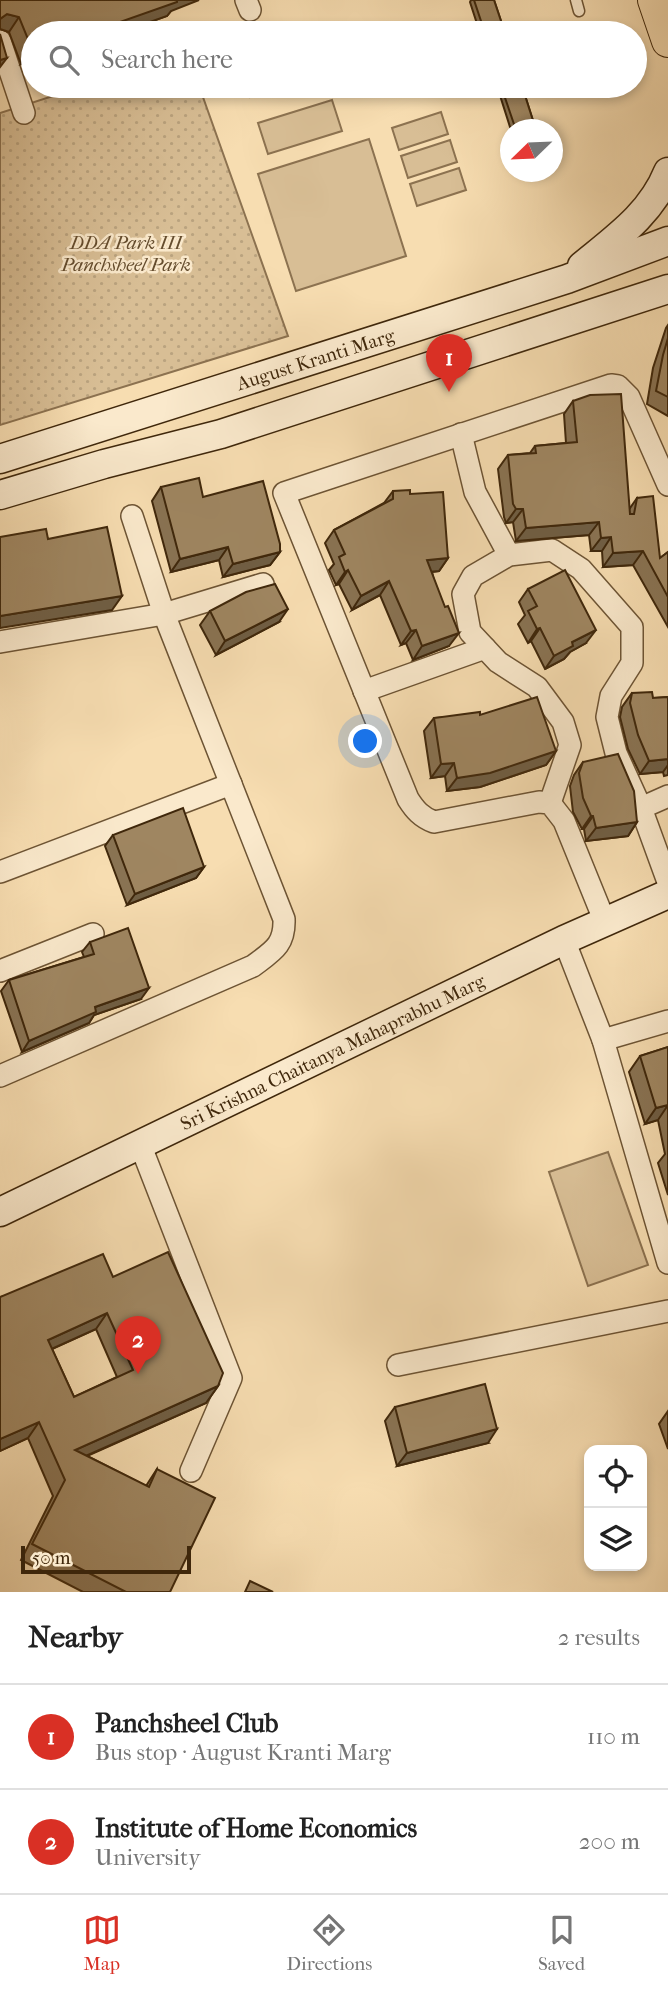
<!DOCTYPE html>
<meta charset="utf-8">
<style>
:root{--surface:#fff;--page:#f2f2f2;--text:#222;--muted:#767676;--line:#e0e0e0;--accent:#d93025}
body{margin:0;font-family:"IM FELL French Canon",serif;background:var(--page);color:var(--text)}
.controls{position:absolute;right:21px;bottom:21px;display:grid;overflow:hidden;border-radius:14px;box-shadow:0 4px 10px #0003}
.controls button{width:63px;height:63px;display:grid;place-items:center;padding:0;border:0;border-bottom:2px solid var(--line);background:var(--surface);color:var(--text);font:35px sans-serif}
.compass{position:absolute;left:500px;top:119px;width:63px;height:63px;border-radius:50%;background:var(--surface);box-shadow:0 4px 10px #0003;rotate:247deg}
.scale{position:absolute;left:21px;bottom:18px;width:170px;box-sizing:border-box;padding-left:7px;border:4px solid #3f270b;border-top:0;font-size:19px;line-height:24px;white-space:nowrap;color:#3f270b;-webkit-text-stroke:5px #fae9cc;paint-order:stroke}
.you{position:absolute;left:366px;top:742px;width:24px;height:24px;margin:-18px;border:5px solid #fff;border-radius:50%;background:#1a73e8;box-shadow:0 0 0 10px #1a73e833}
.badge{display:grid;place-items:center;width:46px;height:46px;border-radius:50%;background:var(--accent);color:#fff;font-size:23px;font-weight:700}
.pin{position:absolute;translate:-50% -58px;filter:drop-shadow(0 2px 4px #0008)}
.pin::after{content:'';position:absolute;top:37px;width:24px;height:21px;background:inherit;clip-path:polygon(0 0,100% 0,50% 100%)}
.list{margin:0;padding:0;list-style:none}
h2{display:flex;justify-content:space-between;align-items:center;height:91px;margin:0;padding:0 28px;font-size:30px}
h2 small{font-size:23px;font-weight:400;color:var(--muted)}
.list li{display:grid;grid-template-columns:46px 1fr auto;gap:21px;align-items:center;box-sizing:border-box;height:105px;padding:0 28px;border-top:2px solid var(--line)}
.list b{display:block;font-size:26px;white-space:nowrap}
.list p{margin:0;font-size:23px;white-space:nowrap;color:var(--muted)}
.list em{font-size:23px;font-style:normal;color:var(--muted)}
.icon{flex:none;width:38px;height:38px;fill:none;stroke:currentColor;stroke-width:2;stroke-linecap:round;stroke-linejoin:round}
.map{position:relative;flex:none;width:668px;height:1592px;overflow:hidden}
.search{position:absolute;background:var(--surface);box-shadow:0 4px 10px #0003;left:21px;right:21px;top:21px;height:77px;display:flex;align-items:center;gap:18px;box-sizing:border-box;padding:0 24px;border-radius:38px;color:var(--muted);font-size:26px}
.sheet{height:301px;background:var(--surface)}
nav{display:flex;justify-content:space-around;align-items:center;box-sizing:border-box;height:98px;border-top:2px solid var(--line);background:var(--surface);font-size:19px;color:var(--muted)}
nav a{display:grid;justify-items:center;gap:4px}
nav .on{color:var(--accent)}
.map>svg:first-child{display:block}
.grass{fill:#d8be95;stroke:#8c7250;stroke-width:2}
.park{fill:url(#park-dots);stroke:#8c7250;stroke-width:2}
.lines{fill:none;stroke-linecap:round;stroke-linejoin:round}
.lane-casing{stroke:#6d5434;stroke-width:13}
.street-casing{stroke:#6d5434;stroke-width:24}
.secondary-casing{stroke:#3f270b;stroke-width:31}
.primary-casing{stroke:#3f270b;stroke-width:34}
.lane{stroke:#fae9cc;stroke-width:10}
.street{stroke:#fae9cc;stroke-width:21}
.secondary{stroke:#fae9cc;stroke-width:28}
.primary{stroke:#f7ddb1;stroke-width:32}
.wall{fill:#897353;stroke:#3f270b;stroke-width:2;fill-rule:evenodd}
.shaded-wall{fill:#6f5e44;stroke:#3f270b;stroke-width:2}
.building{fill:#9f8661;stroke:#3f270b;stroke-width:2;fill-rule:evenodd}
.labels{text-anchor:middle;stroke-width:5;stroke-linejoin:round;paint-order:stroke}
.park-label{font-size:19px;font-style:italic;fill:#654d2e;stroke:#fae9cc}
.street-label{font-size:19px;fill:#3f270b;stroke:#fae9cc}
</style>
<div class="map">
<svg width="668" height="1592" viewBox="0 0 668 1592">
<defs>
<pattern id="park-dots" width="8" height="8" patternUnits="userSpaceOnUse" patternTransform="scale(1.75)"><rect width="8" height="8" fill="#d8be95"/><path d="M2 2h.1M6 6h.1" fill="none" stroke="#baa37f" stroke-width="1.8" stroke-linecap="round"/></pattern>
</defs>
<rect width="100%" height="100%" fill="#f7ddb1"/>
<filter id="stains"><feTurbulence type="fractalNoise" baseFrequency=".00286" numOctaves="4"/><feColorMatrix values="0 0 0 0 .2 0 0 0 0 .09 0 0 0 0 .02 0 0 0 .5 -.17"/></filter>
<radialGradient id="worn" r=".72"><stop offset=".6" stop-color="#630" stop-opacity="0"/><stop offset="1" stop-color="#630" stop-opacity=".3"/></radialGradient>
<g class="grass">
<polygon points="247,86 287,86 250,97"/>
<polygon points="332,100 342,131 268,154 258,123"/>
<polygon points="441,112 448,134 399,150 392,128"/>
<polygon points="369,139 406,256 296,291 258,174"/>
<polygon points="450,140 457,162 408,178 401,156"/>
<polygon points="459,168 466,190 417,206 410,184"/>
<polygon points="608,1152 648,1265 588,1286 549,1172"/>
</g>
<polygon class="park" points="84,86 199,86 288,336 0,425 0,113"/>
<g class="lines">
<defs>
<polyline id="lane" points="576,0 579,11"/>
<g id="street">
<polyline points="246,0 250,10"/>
<polyline points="0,41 24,113"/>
<polyline points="461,434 475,492 509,555"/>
<polyline points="0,642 164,614 263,584"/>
<polyline points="364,691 485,648"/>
<polyline points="550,803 570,745 563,722 537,687 498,662 470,632 463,594 473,576 509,555 552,550 581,569 632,627 632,663 611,696 607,717 616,753 641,808 668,882"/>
<polyline points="641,808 668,796"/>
<polyline points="0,872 231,784"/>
<path d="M605,922L564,821L550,803L539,802L434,822C421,817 415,810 408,799L284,493L611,385L618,386L629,397L668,485"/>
<polyline points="564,940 603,1040 668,1263"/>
<polyline points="0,971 93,934"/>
<polyline points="603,1040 668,1021"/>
<path d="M0,1076L253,966C273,951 285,945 284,919L164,614L132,516"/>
<polyline points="140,1144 231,1378 191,1471"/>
<polyline points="398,1365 668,1311"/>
</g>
<g id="secondary">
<path d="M582,266C616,238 651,214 668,172"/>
<path id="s1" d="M0,459L567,279L668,241"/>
<polyline points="0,495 104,464 221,434 668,289"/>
<path id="s2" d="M0,1212L564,940L668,894"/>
</g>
<polyline id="primary" points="654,0 668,41"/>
</defs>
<use href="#lane" class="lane-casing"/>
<use href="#street" class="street-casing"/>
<use href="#secondary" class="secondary-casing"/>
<use href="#primary" class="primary-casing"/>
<use href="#lane" class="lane"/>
<use href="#street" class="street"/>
<use href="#secondary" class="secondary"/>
<use href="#primary" class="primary"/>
</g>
<g class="wall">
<polygon points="0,0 171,11 167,16 119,33 33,33 33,66 26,69 24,63 21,64 9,32 0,29"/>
<polygon points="471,0 494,0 505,33 480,33 470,2"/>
<polygon points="497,86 522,86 536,130 511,130"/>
<polygon points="668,325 668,416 647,404 653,368 666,328"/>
<polygon points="573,401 630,508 637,498 660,558 668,552 668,627 633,565 603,567 602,551 591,551 589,535 516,541 513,522 506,523 504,517 498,469 508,455 530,453 535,446 566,443 564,414"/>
<polygon points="161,487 203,497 280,552 270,565 223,577 219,560 171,572 152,501"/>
<polygon points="393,491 410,494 448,558 439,571 432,572 449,646 413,660 406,643 401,645 380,595 352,610 339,584 336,585 329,570 334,564 325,543 334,530 384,503"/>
<polygon points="528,589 586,643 570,652 564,659 545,669 531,641 528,643 518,624 525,615 519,602"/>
<polygon points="210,611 279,622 216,655 200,625"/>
<polygon points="632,693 653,698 668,697 668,775 664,776 663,772 640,774 628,749 620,717 622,707"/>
<polygon points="480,715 556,751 546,765 480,787 447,791 445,776 431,778 424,731 434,718"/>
<polygon points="583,762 637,822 628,836 586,841 584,829 582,829 573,812 570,786 574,775"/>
<polygon points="113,835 204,867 196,878 127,905 105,846"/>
<polygon points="90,942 141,999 94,1015 89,1023 22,1052 1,991 9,980 84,957 82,952"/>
<polygon points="668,1047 668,1195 658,1163 665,1154 658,1120 645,1124 629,1072 640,1056"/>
<path d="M113,1277L218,1386L206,1403L87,1456L146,1486L157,1469L170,1592H83L21,1560L53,1496L28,1438L0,1451V1297ZM96,1329L117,1377L74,1397L52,1349Z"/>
<polygon points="395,1407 488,1443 397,1466 385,1421"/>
<polygon points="668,1411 668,1449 659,1424"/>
</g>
<g class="shaded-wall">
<polygon points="175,0 199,0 171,11 167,16 119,33 95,33 97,30"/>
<polygon points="7,14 19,17 9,32 0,29 0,19"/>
<polygon points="32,49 33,49 24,63 21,64"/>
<polygon points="7,58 0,67 0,60"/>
<polygon points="33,58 33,66 26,69"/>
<polygon points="516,509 523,509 513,522 506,523"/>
<polygon points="599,522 589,535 516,541 526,528"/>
<polygon points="611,537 602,551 591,551 601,538"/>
<polygon points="228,547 219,560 171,572 180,559"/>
<polygon points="643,551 633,565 603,567 613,553"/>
<polygon points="280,552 270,565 223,577 233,564"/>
<polygon points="448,558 439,571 417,573 427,560"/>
<polygon points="348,570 339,584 336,585 345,572"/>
<polygon points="389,581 380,595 352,610 361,596"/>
<polygon points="122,596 112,610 0,628 0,616"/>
<polygon points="288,609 279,622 216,655 225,641"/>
<polygon points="540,628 531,641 528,643 537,629"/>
<polygon points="416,630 406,643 401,645 411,631"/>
<polygon points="596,630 586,643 570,652 564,659 545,669 554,656 572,642"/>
<polygon points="459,633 449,646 413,660 422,646"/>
<polygon points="556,751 546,765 480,787 447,791 457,778"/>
<polygon points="668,759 668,765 663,772 640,774 649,761"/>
<polygon points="454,763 445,776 431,778 441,764"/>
<polygon points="591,816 593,816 584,829 582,829"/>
<polygon points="637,822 628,836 586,841 596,828"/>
<polygon points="204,867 196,878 127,905 135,894"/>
<polygon points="149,988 141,999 94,1015 89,1023 22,1052 29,1041 95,1007"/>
<polygon points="668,1105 658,1120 645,1124 656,1108"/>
<polygon points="107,1313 96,1329 36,1356 48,1340"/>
<polygon points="218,1386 206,1403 63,1466 75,1450"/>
<polygon points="39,1422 28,1438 0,1451 0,1439"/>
<polygon points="497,1429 488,1443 397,1466 407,1453"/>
</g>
<g class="building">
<polygon points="0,0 177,0 177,2 97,30 98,33 33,33 33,49 32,49 19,17 7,14 0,19"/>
<polygon points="474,0 494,0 505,33 485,33"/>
<polygon points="0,34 7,58 0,60"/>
<polygon points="501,86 522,86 536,130 516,130"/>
<polygon points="668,338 668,397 656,391 663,355"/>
<polygon points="621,394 630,514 634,514 637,498 653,496 660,558 668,552 668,597 643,551 613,553 611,537 601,538 599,522 526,528 523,509 516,509 513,504 508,455 536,453 535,446 577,442 573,401 590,395"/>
<polygon points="199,478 203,497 263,481 280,544 280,552 233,564 228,547 180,559 161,487"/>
<polygon points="410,490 410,494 443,492 448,558 427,560 445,607 448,606 459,633 422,646 416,630 411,631 389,581 361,596 348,570 345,572 339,557 345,554 334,530 393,499 393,491"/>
<polygon points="107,527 122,596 0,616 0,537 46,529 48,539"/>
<polygon points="565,570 596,630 572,642 573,646 554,656 540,628 537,629 528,611 537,606 528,589"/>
<polygon points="275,584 288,609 225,641 210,611 246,592"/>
<polygon points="652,692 653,698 668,697 668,759 649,761 638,735 630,703 632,693"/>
<polygon points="537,697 556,751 490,773 457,778 454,763 441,764 434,718 480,712 480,715"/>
<polygon points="618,754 634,791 637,822 596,828 593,816 591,816 583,798 579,773 583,762"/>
<polygon points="183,808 204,867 135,894 113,835"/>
<polygon points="128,928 149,988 95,1007 96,1012 29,1041 9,980 94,954 90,942"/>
<polygon points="668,1047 668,1105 656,1108 640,1056"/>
<path d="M168,1252L223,1373L218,1386L75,1450L149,1487L157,1469L215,1498L170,1592H126L32,1544L65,1480L39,1422L0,1439V1297L103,1254L113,1277ZM107,1313L133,1370L74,1397L48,1340Z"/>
<polygon points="485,1384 497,1429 407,1453 395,1407"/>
<polygon points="250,1581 273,1592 245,1592"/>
</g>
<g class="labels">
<g class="park-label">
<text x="126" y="249">DDA Park III<tspan x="126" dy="22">Panchsheel Park</tspan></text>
</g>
<g class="street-label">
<text dy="7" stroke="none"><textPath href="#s1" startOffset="331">August Kranti Marg</textPath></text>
<text dy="7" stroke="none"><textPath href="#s2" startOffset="369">Sri Krishna Chaitanya Mahaprabhu Marg</textPath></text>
</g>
</g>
<rect width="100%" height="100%" filter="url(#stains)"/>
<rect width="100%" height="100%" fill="url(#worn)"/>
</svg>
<div class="controls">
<button><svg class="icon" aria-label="locate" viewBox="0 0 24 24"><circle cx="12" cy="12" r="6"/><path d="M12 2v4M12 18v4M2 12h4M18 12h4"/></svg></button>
<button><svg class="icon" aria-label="layers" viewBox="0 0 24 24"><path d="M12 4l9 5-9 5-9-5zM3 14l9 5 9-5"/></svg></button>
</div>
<svg class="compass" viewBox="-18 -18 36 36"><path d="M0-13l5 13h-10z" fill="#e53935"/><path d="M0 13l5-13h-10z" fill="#767676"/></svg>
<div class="scale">50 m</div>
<div class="you"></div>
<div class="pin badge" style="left:449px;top:392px">1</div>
<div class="pin badge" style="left:138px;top:1374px">2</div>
<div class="search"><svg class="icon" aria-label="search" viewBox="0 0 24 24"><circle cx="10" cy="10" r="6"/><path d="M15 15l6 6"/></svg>Search here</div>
</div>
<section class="sheet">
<h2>Nearby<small>2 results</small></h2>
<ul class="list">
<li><span class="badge">1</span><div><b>Panchsheel Club</b><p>Bus stop · August Kranti Marg</p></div><em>110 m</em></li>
<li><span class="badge">2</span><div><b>Institute of Home Economics</b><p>University</p></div><em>200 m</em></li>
</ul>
</section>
<nav>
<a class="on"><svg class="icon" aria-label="map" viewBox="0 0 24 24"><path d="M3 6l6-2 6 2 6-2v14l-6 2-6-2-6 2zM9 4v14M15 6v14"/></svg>Map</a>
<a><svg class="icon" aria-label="directions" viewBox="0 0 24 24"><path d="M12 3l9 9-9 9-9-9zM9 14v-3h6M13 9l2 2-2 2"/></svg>Directions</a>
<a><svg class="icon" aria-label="saved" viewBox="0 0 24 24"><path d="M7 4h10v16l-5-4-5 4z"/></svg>Saved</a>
</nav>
